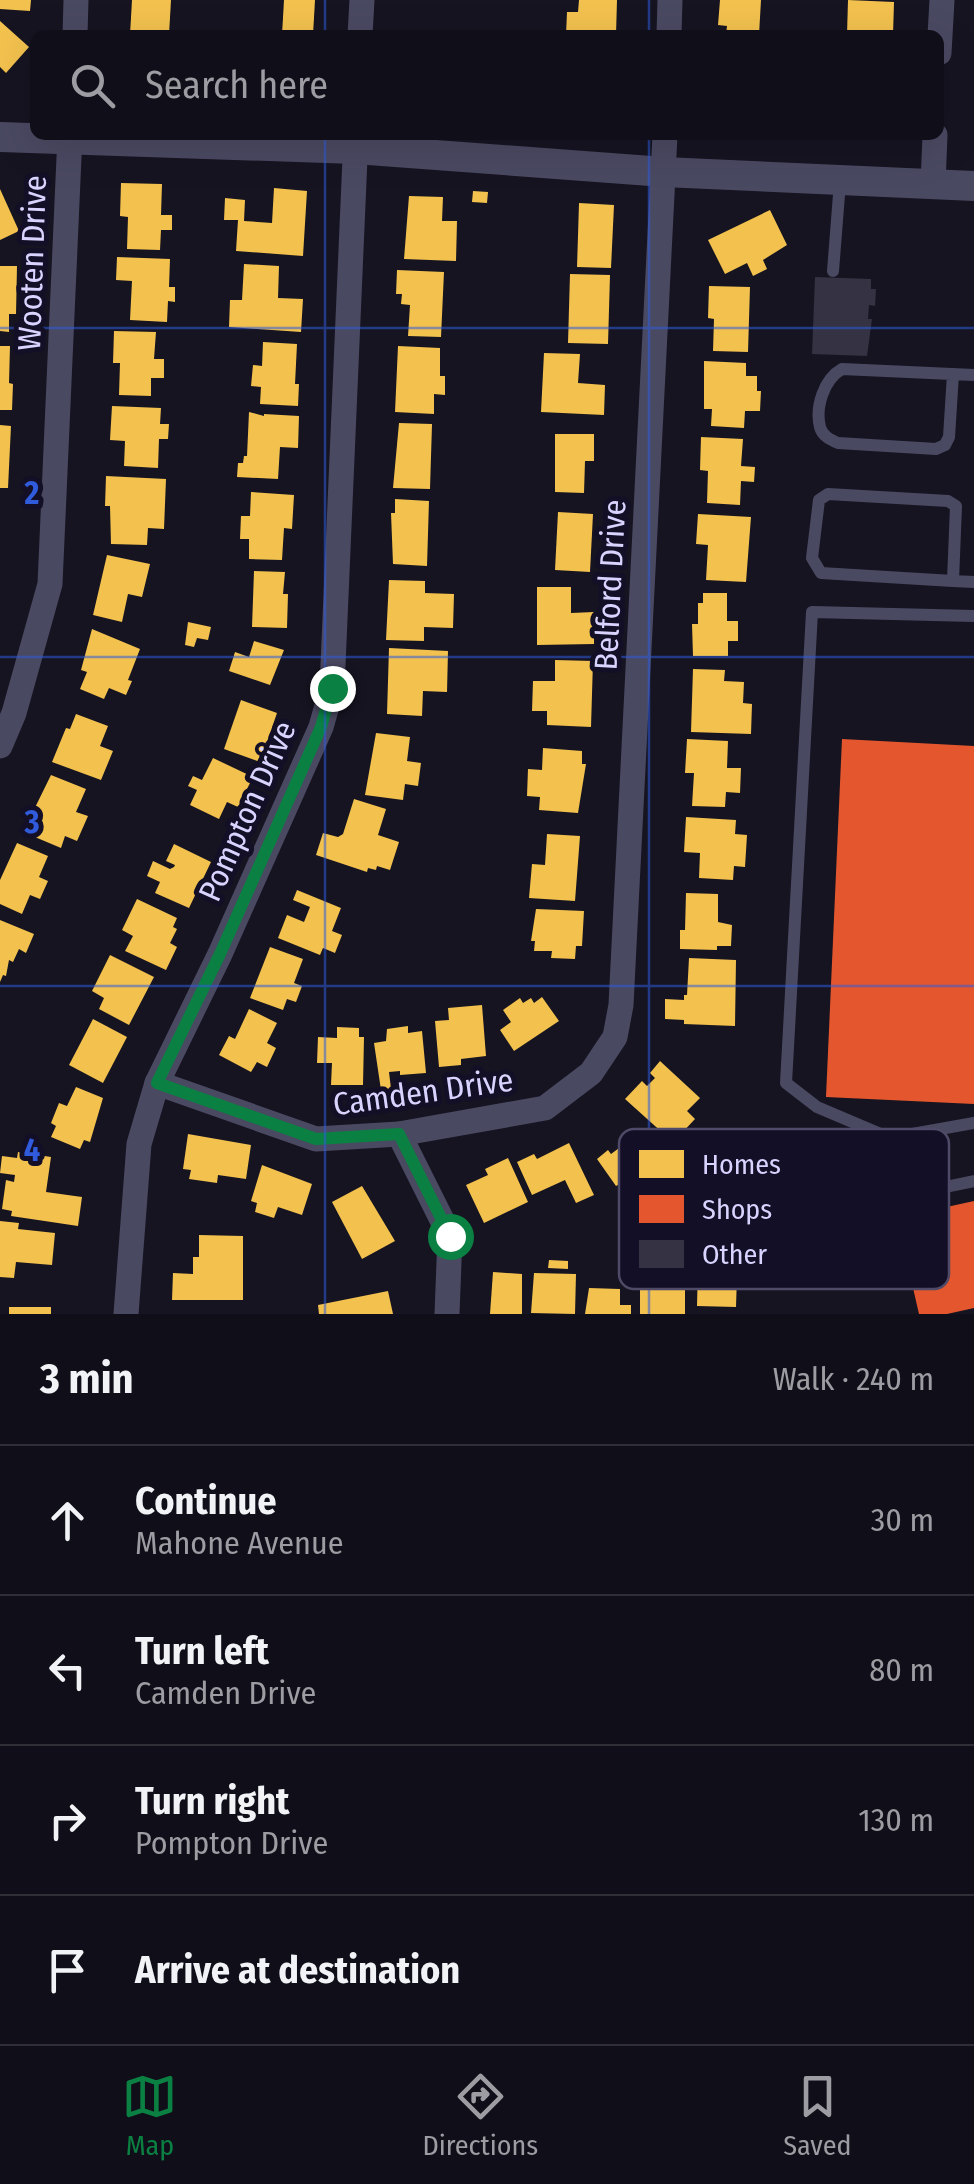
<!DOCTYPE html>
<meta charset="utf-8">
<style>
:root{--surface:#100f19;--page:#191822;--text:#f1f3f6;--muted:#9c9ca2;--line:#302f38;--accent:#0b8043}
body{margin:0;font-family:"Fira Sans Condensed",sans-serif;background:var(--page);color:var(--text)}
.stop{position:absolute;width:30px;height:30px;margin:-22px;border:8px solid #0b8043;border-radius:50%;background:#fff}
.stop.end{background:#0b8043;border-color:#fff;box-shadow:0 2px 10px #0008}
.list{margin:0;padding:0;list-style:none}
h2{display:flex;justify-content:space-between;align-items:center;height:130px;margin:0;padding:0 40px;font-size:42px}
h2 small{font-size:32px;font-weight:400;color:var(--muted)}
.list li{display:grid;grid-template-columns:65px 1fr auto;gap:30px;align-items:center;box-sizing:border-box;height:150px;padding:0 40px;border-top:2px solid var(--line)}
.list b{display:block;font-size:38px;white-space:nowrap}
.list p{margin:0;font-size:32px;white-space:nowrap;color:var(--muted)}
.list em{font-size:32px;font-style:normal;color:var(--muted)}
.icon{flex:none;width:55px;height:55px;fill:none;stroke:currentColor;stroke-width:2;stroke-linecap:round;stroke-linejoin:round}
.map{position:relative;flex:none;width:974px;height:1314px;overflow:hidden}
.search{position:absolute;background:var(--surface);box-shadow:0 10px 40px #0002;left:30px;right:30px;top:30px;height:110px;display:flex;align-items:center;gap:25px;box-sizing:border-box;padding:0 35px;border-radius:15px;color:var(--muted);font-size:38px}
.sheet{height:730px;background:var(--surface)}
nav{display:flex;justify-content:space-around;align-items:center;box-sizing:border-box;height:140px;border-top:2px solid var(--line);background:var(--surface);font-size:28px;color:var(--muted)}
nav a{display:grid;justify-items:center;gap:5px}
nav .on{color:var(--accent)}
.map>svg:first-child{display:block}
.homes{fill:#f2c14e}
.shops{fill:#e4572e}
.building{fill:#343243}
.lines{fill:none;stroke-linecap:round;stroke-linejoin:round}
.service{stroke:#4a4962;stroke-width:12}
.minor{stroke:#4a4962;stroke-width:25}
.tertiary{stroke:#4a4962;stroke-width:30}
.route{stroke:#0b8043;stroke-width:12}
.grid{fill:none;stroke:#305bdc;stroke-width:2.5;stroke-opacity:0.55}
.labels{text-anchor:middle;stroke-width:10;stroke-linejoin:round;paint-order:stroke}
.street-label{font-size:32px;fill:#d9d4ff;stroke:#130f26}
.key{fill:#130f26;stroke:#4e4a67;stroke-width:2.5}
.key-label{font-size:28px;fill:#d9d4ff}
.grid-label{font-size:32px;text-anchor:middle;font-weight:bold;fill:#305bdc;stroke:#130f26;stroke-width:10;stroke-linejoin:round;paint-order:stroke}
</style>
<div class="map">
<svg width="974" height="1314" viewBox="0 0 974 1314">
<rect width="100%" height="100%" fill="#161421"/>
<g class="homes">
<polygon points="0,0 31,0 30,11 0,9"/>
<polygon points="132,0 171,0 169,35 130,35"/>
<polygon points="284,0 315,0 313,35 282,35"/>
<polygon points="579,0 617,0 616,35 566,35 567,12 578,12"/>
<polygon points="720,0 761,0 759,35 726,35 727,26 718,25"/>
<polygon points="848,0 894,2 893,35 847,35"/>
<polygon points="0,21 29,47 6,73 0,67"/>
<polygon points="121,183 162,184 161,215 172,215 172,230 161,230 160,250 127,249 128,217 120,216"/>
<polygon points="274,188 307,191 303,256 236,251 238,220 224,220 225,198 245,200 244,221 272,223"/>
<polygon points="0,189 19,231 0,240"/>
<polygon points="473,191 488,192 487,203 472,202"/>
<polygon points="409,196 443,197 442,221 457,221 456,261 404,259"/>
<polygon points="579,203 614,205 611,268 577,267"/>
<polygon points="770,210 787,245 763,260 767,269 753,276 747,263 725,274 708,240"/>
<polygon points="117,257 170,259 169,287 175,287 175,302 168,301 167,322 130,320 132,281 116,280"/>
<polygon points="244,264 279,266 278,298 303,299 301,332 229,327 230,300 242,300"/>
<polygon points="0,266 17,266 16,314 9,314 9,332 0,331"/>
<polygon points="397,270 444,272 441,337 408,336 410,305 401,304 402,294 396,294"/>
<polygon points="570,274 610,275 608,344 568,343"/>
<polygon points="709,286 750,287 748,352 713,351 714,319 708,318"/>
<polygon points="114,331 156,332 154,359 164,359 164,378 151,378 151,396 119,395 120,363 113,363"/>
<polygon points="263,342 297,344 295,384 299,384 298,406 260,404 261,387 251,386 253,365 262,366"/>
<polygon points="0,346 10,346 9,383 13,384 12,410 0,410"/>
<polygon points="398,346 440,348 440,376 445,376 445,395 434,394 434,414 395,412"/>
<polygon points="544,353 580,354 578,383 605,385 604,415 541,412"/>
<polygon points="704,361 746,363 746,376 757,376 757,391 761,391 760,411 745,411 744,428 711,426 712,409 704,409"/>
<polygon points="112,406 161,408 160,424 169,424 168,439 159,439 158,468 124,466 125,441 110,440"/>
<polygon points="249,412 264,416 264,414 299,416 298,448 280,447 278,479 237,477 238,463 243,463 244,456 247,456"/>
<polygon points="399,423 432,424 430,489 393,488"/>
<polygon points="0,425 11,426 8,488 0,488"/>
<polygon points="555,434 594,434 594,461 585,461 584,493 555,492"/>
<polygon points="701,437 743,439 741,466 755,467 754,482 741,481 740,505 707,503 708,471 700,470"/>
<polygon points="106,476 166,479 164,529 148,528 147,545 111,544 110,506 105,506"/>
<polygon points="251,492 294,495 292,529 284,528 282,560 249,559 249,539 240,539 241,516 250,516"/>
<polygon points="395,499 429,501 427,566 393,564 391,513 395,513"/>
<polygon points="558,512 593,514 590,572 555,570"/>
<polygon points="698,514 751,517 746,582 706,580 708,545 696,544"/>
<polygon points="107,555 150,564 142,597 128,594 122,622 93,615"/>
<polygon points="254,571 285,572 283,594 288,594 287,628 252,627"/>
<polygon points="389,580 425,581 425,593 454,594 453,628 424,627 424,641 386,640"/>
<polygon points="537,587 571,587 571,613 594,612 594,644 537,645"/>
<polygon points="703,593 727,593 727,621 738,621 738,641 728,641 728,656 693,656 692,624 698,624 698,603 703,603"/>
<polygon points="188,622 211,627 208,640 197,638 194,647 185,645"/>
<polygon points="92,629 140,649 128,680 132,681 126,695 109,688 104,699 80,689 87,672 81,670"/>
<polygon points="254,641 284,650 270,685 229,671 235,652 249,657"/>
<polygon points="389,648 448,651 447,692 423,691 422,716 387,714"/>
<polygon points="555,660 593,661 591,727 547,725 547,711 532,711 533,681 555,681"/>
<polygon points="693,669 725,670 724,681 744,682 743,703 752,704 751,734 691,732"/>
<polygon points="241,700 277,713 260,762 224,749"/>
<polygon points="76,714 108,726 100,746 113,751 101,780 52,762 66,728 70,729"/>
<polygon points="376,733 410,737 407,761 421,763 418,786 405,784 403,800 365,795"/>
<polygon points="687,739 728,741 727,768 741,768 740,793 726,792 725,807 692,806 694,773 685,773"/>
<polygon points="543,748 582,751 582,764 586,764 578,813 539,810 540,797 527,796 528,769 542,770"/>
<polygon points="213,758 253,777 238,807 227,802 219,819 190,805 197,790 188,786 193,776 202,780"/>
<polygon points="51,775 86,789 76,812 88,816 77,841 65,836 61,848 23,832"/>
<polygon points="354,799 386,809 378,835 399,842 390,870 377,866 376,870 368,868 367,872 316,855 323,833 338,837 343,834"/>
<polygon points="686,817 736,820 735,834 747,835 745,867 734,866 733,880 699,878 700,853 684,852"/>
<polygon points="547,834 580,836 575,901 529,898 532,864 545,865"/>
<polygon points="17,843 48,856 39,877 48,881 40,899 30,895 22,914 0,904 0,880"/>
<polygon points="174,844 211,862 189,908 155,893 160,882 147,876 153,861 170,869 174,867 175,865 166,861"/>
<polygon points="297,890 341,908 332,931 342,935 335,953 323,948 320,955 278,938 287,915 304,922 310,907 293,900"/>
<polygon points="686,893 718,894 718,922 732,925 731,946 717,946 717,950 680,949 680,930 685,930"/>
<polygon points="137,899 177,918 173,927 177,929 170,943 177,947 166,970 125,951 133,936 122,930"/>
<polygon points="536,909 584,911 582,946 576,946 575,959 551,958 552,951 534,951 535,941 531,941"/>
<polygon points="0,920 34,934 26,953 19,949 13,962 9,960 6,976 3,975 0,982"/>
<polygon points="270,947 303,959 294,983 302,986 296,1002 287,999 283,1010 250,998"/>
<polygon points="110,955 154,977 129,1025 99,1009 104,998 92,991"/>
<polygon points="689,958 736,960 735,1026 684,1024 684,1020 665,1019 665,999 684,1000 684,995 687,995"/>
<polygon points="542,997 559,1021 514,1051 500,1030 511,1022 503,1010 520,998 523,1003 531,998 534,1003"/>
<polygon points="482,1005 486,1056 461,1059 461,1065 439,1067 435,1021 449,1020 448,1008"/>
<polygon points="249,1009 277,1023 267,1043 276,1048 267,1067 257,1062 251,1072 219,1055 229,1036 235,1039"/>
<polygon points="93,1019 127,1037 103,1083 69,1065"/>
<polygon points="408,1026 408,1033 422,1031 426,1073 400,1075 400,1071 389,1072 391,1089 381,1090 374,1043 386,1041 387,1029"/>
<polygon points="337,1027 359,1028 359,1037 364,1037 363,1085 331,1085 332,1063 317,1063 318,1037 337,1038"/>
<polygon points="660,1061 700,1098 687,1111 695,1119 680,1135 673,1128 665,1135 625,1099 642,1081 647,1086 655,1078 650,1073"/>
<polygon points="76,1087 103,1098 90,1142 84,1140 80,1149 51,1137 56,1126 51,1123 59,1103 67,1106"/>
<polygon points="642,1131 664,1162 651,1172 659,1183 636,1200 623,1182 616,1186 597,1159 608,1150 611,1154"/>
<polygon points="188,1134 251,1145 246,1179 218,1175 217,1183 189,1179 191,1170 183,1169"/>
<polygon points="569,1143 594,1195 576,1203 565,1180 532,1195 517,1162 534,1154 537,1159"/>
<polygon points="18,1152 51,1157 46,1192 82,1197 78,1226 11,1216 12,1211 2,1209 6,1180 14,1182 15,1175 0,1173 2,1156 17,1158"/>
<polygon points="508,1158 528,1202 484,1223 466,1185 488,1175 485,1169"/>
<polygon points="262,1165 312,1184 302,1215 278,1207 274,1218 255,1212 257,1203 251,1201"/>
<polygon points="362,1186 395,1241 362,1259 332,1202"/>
<polygon points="0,1221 19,1223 18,1229 55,1233 52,1265 16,1262 14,1278 0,1277"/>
<polygon points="199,1235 243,1236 243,1300 172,1300 173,1273 193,1274 193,1257 199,1257"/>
<polygon points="710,1242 738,1243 736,1307 697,1306 698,1264 710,1265"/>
<polygon points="549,1260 568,1261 568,1269 548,1268"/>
<polygon points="493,1272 522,1274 522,1314 490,1314"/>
<polygon points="534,1273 576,1274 575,1314 531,1313"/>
<rect x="640" y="1276" width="45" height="38"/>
<polygon points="589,1288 620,1289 620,1305 631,1305 631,1314 585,1314"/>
<polygon points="388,1291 393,1314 319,1314 318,1305"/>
<rect x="9" y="1307" width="42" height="7"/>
</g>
<g class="shops">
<polygon points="842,739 974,746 974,1104 826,1097"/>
<polygon points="921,1195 924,1212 974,1201 974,1308 947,1314 919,1314 893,1201"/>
</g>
<polygon class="building" points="815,277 871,279 871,289 876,289 875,306 869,305 868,319 872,319 867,356 812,354"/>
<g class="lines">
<g class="service">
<polyline points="833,271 840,182"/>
<path d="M953,374L949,437L945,445L936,449L838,443C831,440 822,436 820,427C815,407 824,379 842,369L974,375"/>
<polyline points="953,581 956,506 948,501 828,494 819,500 812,558 821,573 953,581 974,582"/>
<polyline points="974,616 812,612 786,1083 817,1107 890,1138 974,1123"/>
<polyline points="926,1191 974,1181"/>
</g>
<g class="minor">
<polyline points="75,35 76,0"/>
<polyline points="360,35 362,0"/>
<polyline points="669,35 670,0"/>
<polyline points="939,53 942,0"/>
<polyline points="933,184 935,135"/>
<polyline points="0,746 14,713 50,584 70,135"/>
<polyline points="157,1083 316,1139 399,1134 545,1108 591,1073 615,1037 621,1005 665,135"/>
<polyline points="399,1134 450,1236 447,1314"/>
<polyline points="126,1314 139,1144 157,1083 220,954 321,727 332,688 356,135"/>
</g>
<polyline class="tertiary" points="0,137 355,149 664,172 974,186"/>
</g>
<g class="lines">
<polyline class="route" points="332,688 321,727 220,954 157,1083 316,1139 399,1134 450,1236"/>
</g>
<path class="grid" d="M325,0V35M649,0V35M325,135V1314M649,135V1314M0,328H974M0,657H974M0,986H974"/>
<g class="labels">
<g class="street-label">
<text transform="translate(32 263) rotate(-88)" y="11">Wooten Drive</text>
<text transform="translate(610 585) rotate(-87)" y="11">Belford Drive</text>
<text transform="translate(247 811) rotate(-66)" y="11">Pompton Drive</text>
<text transform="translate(423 1092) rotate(-8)" y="11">Camden Drive</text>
</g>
</g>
<rect x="619" y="1129" width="330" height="160" rx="15" class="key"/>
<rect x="639" y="1150" width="45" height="28" fill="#f2c14e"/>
<rect x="639" y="1195" width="45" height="28" fill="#e4572e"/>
<rect x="639" y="1240" width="45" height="28" fill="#343243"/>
<g class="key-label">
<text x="702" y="1174">Homes</text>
<text x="702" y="1219">Shops</text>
<text x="702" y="1264">Other</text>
</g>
<g class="grid-label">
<text x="32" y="504">2</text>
<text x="32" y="833">3</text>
<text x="32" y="1161">4</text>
</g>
</svg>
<div class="stop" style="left:450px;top:1236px"></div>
<div class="stop end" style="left:332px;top:688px"></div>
<div class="search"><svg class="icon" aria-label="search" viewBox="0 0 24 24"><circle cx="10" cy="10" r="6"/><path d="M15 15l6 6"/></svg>Search here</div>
</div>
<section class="sheet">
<h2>3 min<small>Walk · 240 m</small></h2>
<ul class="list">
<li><svg class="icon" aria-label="ahead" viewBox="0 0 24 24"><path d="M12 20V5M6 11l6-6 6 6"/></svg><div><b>Continue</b><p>Mahone Avenue</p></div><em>30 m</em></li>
<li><svg class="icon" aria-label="left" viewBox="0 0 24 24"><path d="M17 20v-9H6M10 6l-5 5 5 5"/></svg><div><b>Turn left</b><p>Camden Drive</p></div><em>80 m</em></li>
<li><svg class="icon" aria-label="right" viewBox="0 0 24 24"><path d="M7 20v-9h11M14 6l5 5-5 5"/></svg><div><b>Turn right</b><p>Pompton Drive</p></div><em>130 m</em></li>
<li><svg class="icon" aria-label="arrive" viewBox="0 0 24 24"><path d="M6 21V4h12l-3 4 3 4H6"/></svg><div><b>Arrive at destination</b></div></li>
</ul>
</section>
<nav>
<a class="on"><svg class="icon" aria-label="map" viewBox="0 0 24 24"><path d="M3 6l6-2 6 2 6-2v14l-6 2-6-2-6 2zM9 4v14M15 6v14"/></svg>Map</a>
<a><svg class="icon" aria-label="directions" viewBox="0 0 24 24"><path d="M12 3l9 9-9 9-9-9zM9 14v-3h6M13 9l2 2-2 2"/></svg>Directions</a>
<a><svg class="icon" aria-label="saved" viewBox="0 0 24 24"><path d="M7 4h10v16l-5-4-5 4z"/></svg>Saved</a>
</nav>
